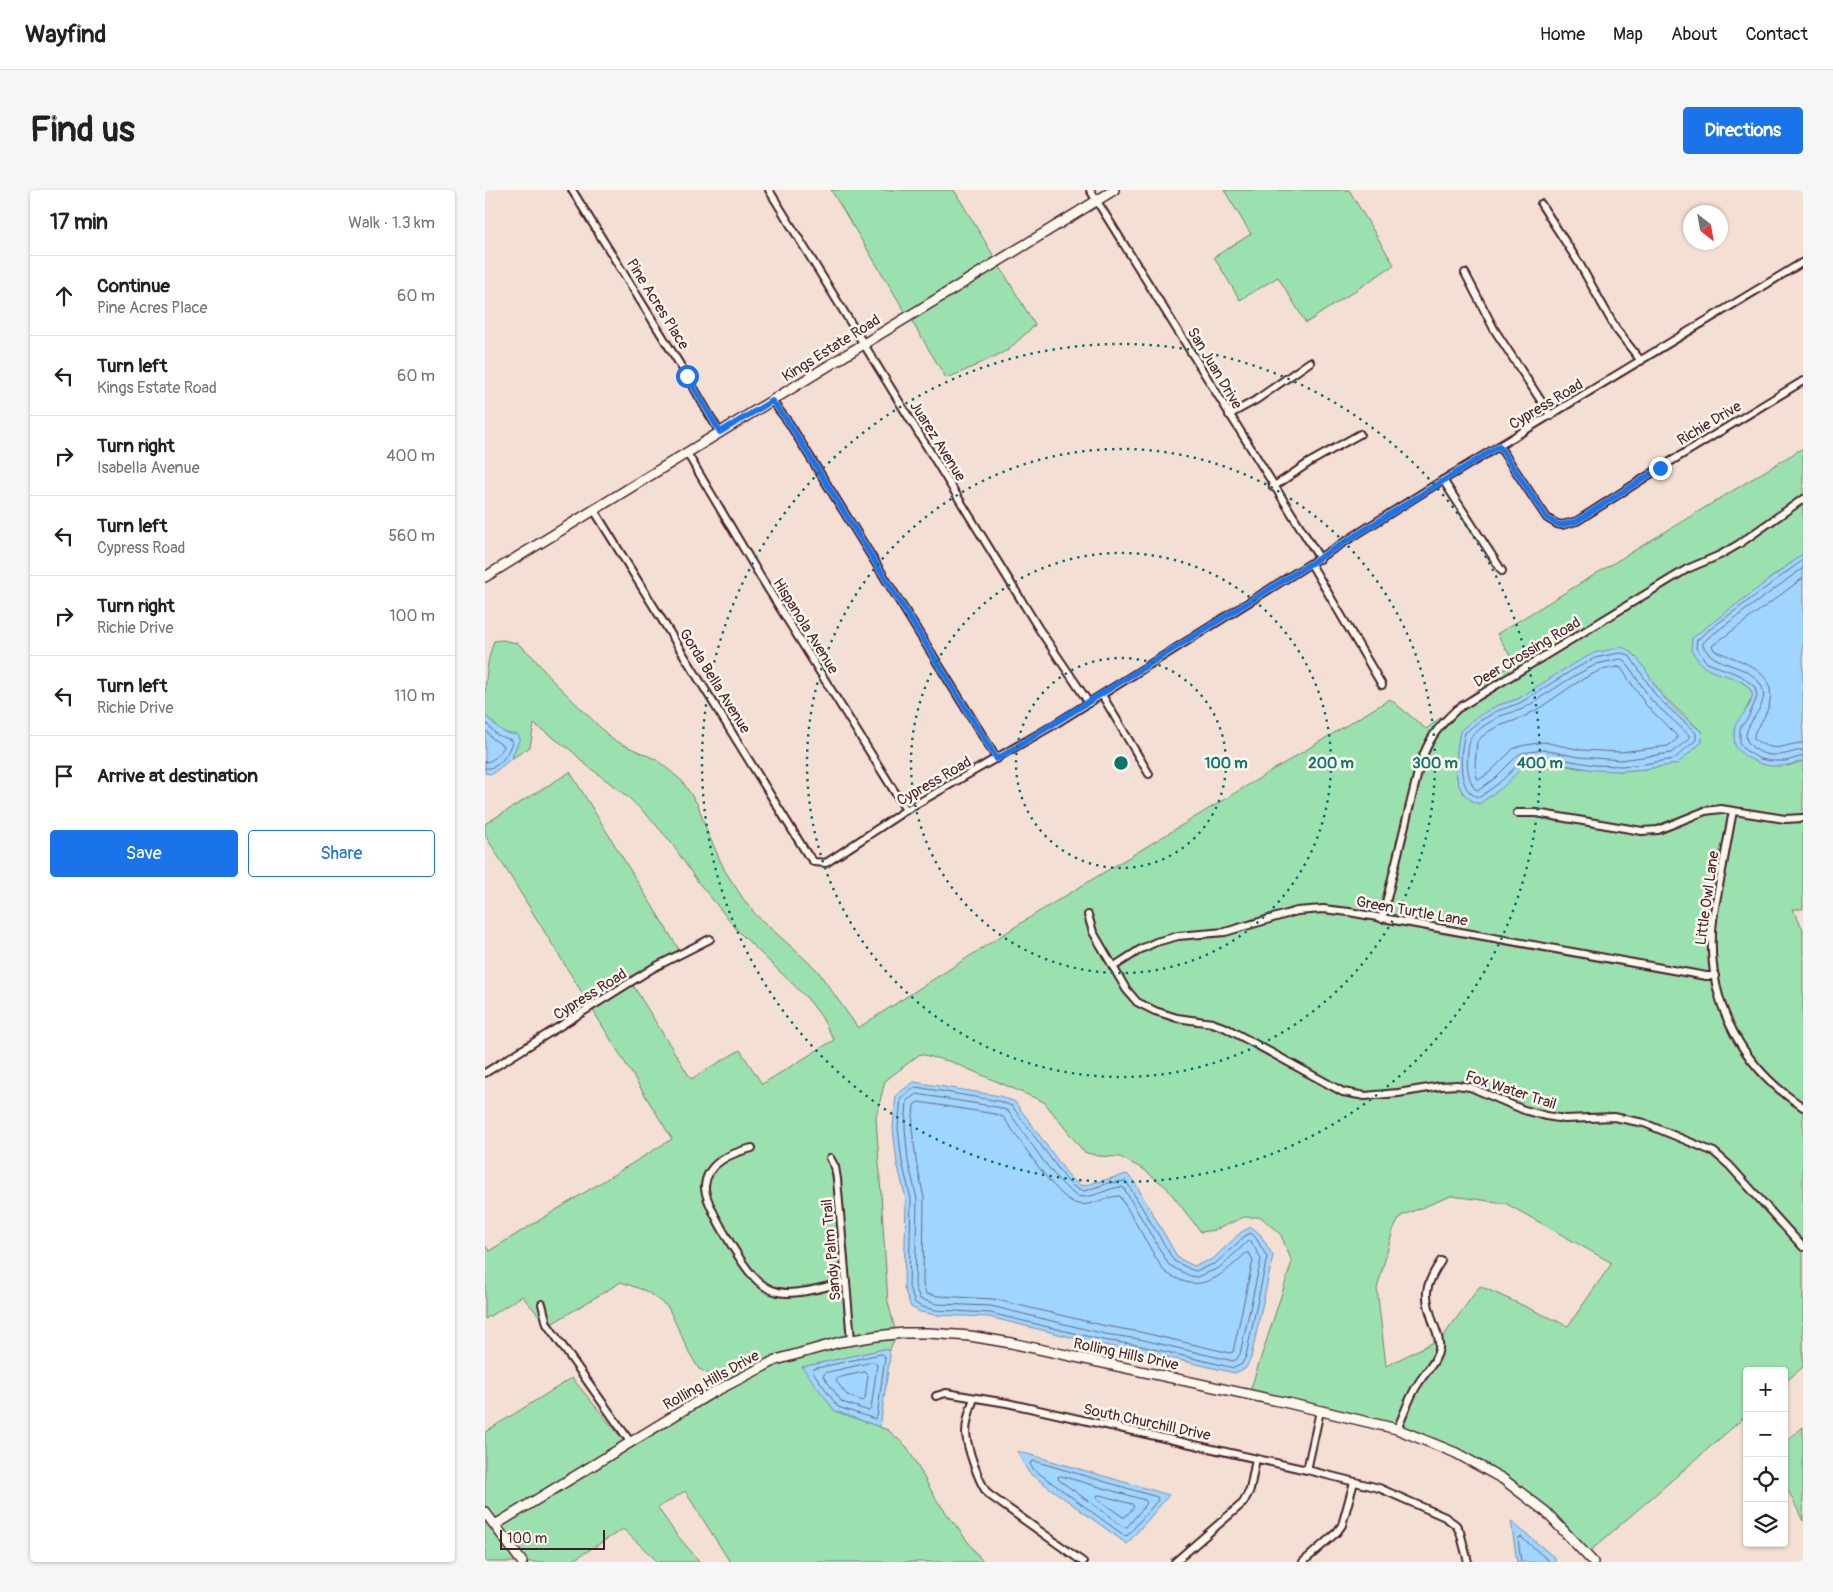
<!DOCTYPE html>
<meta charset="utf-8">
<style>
:root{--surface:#fff;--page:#f6f6f6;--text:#202124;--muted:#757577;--line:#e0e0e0;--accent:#1a73e8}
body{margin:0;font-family:Pangolin,sans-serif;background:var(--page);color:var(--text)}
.controls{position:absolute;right:15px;bottom:15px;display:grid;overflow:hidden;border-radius:5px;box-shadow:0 1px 4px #0004}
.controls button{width:45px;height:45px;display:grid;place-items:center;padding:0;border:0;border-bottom:1px solid var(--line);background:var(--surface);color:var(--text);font:25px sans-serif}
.compass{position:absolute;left:1198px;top:15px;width:45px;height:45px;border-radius:50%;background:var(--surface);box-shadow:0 1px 4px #0004;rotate:149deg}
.scale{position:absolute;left:15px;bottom:12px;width:105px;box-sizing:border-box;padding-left:5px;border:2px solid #4a1f2b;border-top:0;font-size:14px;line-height:18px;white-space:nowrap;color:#4a1f2b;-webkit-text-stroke:4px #fbf7ec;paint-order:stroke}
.stop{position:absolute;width:15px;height:15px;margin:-11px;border:4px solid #1a73e8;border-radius:50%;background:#fff}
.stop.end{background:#1a73e8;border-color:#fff;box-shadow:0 1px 5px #0008}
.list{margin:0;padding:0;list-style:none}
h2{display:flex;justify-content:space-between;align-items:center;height:65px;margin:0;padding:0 20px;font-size:21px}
h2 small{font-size:16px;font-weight:400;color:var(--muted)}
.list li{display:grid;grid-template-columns:32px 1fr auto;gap:15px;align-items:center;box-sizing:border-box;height:80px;padding:0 20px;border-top:1px solid var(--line)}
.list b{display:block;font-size:19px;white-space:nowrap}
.list p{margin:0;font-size:16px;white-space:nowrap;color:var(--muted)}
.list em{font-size:16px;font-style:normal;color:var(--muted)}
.actions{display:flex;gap:10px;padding:15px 20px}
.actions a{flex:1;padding:11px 0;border:1px solid var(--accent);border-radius:5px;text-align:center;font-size:18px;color:var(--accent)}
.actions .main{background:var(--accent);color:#fff}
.icon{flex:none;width:28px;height:28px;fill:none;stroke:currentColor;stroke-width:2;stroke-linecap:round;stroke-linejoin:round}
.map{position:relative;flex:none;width:1318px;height:1372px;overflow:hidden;border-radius:5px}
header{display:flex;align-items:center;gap:30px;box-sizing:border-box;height:70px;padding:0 25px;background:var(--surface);border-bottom:1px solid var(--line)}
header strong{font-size:24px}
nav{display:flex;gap:28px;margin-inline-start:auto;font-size:18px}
.intro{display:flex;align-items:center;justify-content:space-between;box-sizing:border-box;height:120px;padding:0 30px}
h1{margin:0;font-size:35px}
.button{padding:12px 22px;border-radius:5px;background:var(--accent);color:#fff;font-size:18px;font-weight:700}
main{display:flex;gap:30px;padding:0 30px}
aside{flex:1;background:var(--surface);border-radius:5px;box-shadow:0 1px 4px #0004}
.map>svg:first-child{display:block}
.green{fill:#9be1af;stroke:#72806d;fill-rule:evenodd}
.water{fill:#9fd5fe;stroke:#7d8caa}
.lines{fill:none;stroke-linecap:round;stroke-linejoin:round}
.shore{stroke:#6c687f;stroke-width:1}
.street-casing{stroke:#4a1f2b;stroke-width:10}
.secondary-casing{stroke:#4a1f2b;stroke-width:12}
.street{stroke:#fbf7ec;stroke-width:6}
.secondary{stroke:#fbf7ec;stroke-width:9}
.route{stroke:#1a73e8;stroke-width:6}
.ring{fill:none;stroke:#0f766e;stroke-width:2.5;stroke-dasharray:2.5 5}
.labels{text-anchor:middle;stroke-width:5;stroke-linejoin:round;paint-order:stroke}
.street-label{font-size:15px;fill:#4a1f2b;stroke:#fbf7ec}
.centre{fill:#0f766e;stroke:#fbf7ec;stroke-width:2.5}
.ring-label{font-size:15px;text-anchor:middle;font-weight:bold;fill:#0f766e;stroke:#fbf7ec;stroke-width:5;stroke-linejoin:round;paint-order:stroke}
</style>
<header>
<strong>Wayfind</strong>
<nav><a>Home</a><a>Map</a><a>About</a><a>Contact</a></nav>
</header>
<div class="intro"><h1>Find us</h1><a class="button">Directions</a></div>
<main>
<aside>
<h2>17 min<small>Walk · 1.3 km</small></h2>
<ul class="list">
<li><svg class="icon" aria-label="ahead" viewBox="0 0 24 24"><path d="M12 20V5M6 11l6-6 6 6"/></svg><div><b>Continue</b><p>Pine Acres Place</p></div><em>60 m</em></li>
<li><svg class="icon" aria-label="left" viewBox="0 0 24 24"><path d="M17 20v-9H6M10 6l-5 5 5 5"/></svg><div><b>Turn left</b><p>Kings Estate Road</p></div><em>60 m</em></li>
<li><svg class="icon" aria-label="right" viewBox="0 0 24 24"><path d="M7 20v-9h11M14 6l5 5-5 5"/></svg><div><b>Turn right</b><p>Isabella Avenue</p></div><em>400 m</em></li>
<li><svg class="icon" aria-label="left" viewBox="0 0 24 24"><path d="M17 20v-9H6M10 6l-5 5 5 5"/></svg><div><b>Turn left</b><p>Cypress Road</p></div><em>560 m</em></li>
<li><svg class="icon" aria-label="right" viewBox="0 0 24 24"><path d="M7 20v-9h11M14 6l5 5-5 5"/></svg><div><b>Turn right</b><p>Richie Drive</p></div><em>100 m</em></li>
<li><svg class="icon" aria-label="left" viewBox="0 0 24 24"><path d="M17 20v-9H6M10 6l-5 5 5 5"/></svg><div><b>Turn left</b><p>Richie Drive</p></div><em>110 m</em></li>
<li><svg class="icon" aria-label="arrive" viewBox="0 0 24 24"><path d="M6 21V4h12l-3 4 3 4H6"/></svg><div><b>Arrive at destination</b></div></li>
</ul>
<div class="actions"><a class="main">Save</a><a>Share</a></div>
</aside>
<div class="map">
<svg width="1318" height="1372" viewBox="0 0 1318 1372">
<rect width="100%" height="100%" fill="#f3dfd3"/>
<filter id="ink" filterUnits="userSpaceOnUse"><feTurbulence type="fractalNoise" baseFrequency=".02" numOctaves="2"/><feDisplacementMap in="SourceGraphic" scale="10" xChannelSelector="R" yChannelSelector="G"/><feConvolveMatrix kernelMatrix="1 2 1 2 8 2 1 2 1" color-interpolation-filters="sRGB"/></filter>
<g filter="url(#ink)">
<g class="green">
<polygon points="346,0 469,0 510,68 421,123"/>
<polygon points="739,0 864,0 909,75 821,133 793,87 755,110 729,67 766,44"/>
<polygon points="514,75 550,135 523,160 477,182 461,188 426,130"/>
<path d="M1318,258V364L1283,390L1242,485C1252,489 1264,494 1268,505L1258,526L1249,537L1302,576L1318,571V719H1307L1318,739V1177L1299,1193V1181H1262V1225L1104,1362L1063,1319L972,1260L765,1201L807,1072L796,1045L776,1027H759L730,1040L716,1042L681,997L658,979L635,967L613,966L599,962L559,912L467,872L435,864L400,891L391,927L403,1112L410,1140C347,1150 296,1159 240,1191L214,1179L205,1164L183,1117L161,1101L136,1092L63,1136L37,1106L0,1129V1055L4,1061L187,949L0,645V634L85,582L195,761L146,792L206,889L255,860L277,894L349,850L336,826L322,808L254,742L213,692L185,651L163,626L143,607L100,574L87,561L49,534L45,557L26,569L35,548L32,545C16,546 12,534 0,526C0,500 0,475 9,451L17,450L32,453L47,466L66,489L128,550L172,570L197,591L213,615L221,639L240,681L259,710L271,725L332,780L373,838L547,726L905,509L941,539L1029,472L1012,444ZM1171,496L1176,504L1216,541L1217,552L1191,574L1160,579L1136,581L1093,578L1058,571L1040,574L994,614C991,612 986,611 983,608C965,593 972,562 975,542L1011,516L1033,509L1050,499ZM966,1006L1020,1013L1127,1073L1083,1136L995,1096L957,1148L901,1176L892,1099L908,1040L916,1026Z"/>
<path d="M410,1148L404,1161L399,1159L318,1177L350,1221L403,1240L422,1257L451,1309L498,1372H245L200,1301L173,1318L191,1344L215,1372H173L138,1339L85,1372H41L16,1337L254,1193C266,1187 279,1180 292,1174C329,1159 371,1152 410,1148Z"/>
<polygon points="87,1188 140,1252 10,1330 0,1316 0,1242"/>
<polygon points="1318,1237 1318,1331 1299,1292 1299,1253"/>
<polygon points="0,1328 32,1372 0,1372"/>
</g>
<g class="water">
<path d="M1318,364V571C1295,578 1281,579 1260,566C1257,563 1251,559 1250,555C1249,551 1249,539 1250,536C1254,527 1274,510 1265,499C1254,484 1231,487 1218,476C1213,472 1210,465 1206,460L1207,448Z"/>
<path d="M1137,457C1156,464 1164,489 1176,504C1187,518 1202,530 1216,541L1217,552L1192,574L1160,579L1136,581L1109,580L1058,571L1040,574L1018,597L994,614C991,612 986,611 983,608C965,593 972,562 975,541L990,528L1011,516L1033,509L1083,477L1109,463Z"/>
<path d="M0,526C12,534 16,546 32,544L35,548L26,569L7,584L0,583Z"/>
<polygon points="429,892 515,906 530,912 586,989 597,996 642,984 650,993 693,1068 709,1076 728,1069 756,1042 766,1037 775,1044 788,1066 766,1168 761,1178 750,1183 651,1160 618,1155 504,1127 451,1125 435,1122 426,1117 419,1098 421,1009 412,973 408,938 411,905"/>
<polygon points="399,1159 404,1161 405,1166 395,1237 350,1221 317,1177"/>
<polygon points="532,1261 684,1305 642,1354 544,1283"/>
<polygon points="1026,1331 1071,1369 1068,1372 1032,1372"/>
</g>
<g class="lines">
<g class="shore">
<polyline points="1318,370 1220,443 1212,450 1211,458 1222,473 1255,485 1270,497 1272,507 1263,528 1255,538 1255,554 1260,560 1275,569 1286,571 1301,571 1318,566"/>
<path d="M1318,378L1224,447L1218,453V456C1229,477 1260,473 1274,492C1294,518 1241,540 1270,559C1276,563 1281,565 1288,565C1299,566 1308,561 1318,560"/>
<path d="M1318,388L1227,456L1230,461C1264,473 1302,486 1278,529C1274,536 1268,541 1269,549C1292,565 1296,554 1318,553"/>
<path d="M1136,463L1144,465L1172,507L1211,543V550L1189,569L1159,574L1136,576L1109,575L1058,566L1039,569L1014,593L995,607C971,605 975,559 980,543L993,532L1012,521L1035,513L1086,481L1110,468Z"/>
<path d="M1136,469L1140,471L1167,511L1204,545V549L1186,563L1136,570L1094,567L1058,560L1037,563L1032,566L1010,588L994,600L990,599C980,585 981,563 986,547L997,537L1015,526L1038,519L1089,486L1112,474Z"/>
<path d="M1133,477L1136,478L1161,515L1192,546V549L1183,556L1136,562L1096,560L1059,552L1036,556L1028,559L1005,582L995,589H992L990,575L992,552C1007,534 1024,535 1042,525C1067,512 1088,492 1114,481C1120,479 1127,478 1133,477Z"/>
<path d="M0,532L12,545L26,550L27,552C23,564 14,580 0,578"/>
<path d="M0,540L8,549L19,556C16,563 8,572 0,572"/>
<polygon points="431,897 513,911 527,916 583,992 594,1000 599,1001 624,993 641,991 689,1071 707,1080 711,1081 731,1073 760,1046 766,1043 771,1048 782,1067 761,1166 757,1174 749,1178 652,1155 618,1150 505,1123 451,1120 437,1117 430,1113 424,1097 426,1009 417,972 413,938 416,908"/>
<path d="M432,904L512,917L523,921C536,937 579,1008 597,1007C611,1007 624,997 638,997L684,1075L705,1086L712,1087L734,1078L763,1051H766L776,1069L755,1164L752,1169L748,1171L654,1149L620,1144L506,1116L452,1114L435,1109L430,1096L432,1009L423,971L420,938L422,911Z"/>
<path d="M434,912L510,924L518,927C534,947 571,1010 593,1014C607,1017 621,1006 635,1006L678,1080C683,1085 689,1087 695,1090C721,1102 743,1080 761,1063H764L768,1070L748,1162L745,1163L655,1142L621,1136L508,1109L453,1106L441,1104L438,1095L439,1008L431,970L427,938L429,915Z"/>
<polygon points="397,1164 400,1167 392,1227 390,1229 353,1217 328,1182 329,1179"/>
<polygon points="389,1172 392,1175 386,1219 384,1221 357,1212 338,1186 340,1183"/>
<polygon points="380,1182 383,1185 380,1209 378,1211 362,1205 351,1191 353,1188"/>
<polygon points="549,1271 672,1307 673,1310 643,1345 640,1346 548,1279 545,1274"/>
<polygon points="576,1286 660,1310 662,1313 642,1337 639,1337 574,1290 573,1287"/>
<polygon points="615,1305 647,1314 649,1317 640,1327 638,1327 612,1309 612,1306"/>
<polyline points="1036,1372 1033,1349 1036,1347 1065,1372"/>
</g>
<defs>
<g id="street">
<polyline points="87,0 202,186 235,243"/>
<polyline points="284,0 554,439 604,513"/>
<polyline points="605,0 835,369"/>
<polyline points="1056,14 1094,73 1131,139 1156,171"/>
<polyline points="980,83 1009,139 1066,226"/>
<polyline points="287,211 304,233 512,569"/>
<polyline points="744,225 771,210 825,172"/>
<polyline points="1014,256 1062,328 1072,334 1077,335 1092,331 1175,278 1318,191"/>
<polyline points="202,263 275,386 421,620"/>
<polyline points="958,290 1017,381"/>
<polyline points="788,297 825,272 875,244"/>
<polyline points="109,320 322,664 329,672 341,673 421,620 567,536 958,290 1318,72"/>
<polyline points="826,374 897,495"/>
<polyline points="617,505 664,584"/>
<path d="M1248,621C1243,646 1239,671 1234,696C1231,712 1227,728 1227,744C1224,816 1258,878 1318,917"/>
<polyline points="1032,623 1051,623 1157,641 1173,640 1220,621 1236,619 1300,629 1318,628"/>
<polyline points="603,725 608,742 641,799 652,812 670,821 692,828 727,833 741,838 858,902 880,906 913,903 956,896 972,895 985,897 1039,920 1061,926 1080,929 1129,927 1159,933 1229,962 1244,975 1318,1057"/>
<path d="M897,729L935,574C944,548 952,538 972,519L1202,379L1235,365L1254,354L1318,309"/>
<polyline points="628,777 656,759 671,752 693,746 740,742 812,721 838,719 864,722 1221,786 1230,786"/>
<polyline points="0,883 168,778 225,749"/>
<path d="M267,958C247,963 222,972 220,996C218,1011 256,1073 268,1086C275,1094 283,1100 293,1102C312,1106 342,1096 361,1092"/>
<polyline points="345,968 350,977 352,989 366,1150"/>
<polyline points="57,1114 62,1134 146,1253"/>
<polyline points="451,1206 461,1203 522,1213 822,1280 894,1298 960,1327 971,1335 975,1342 983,1372"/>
<path d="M489,1208C485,1219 481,1231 481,1243C482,1258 494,1293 503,1304L598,1372"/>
<path d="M912,1239C919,1225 924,1207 933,1194C940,1182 952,1172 954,1158C955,1150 952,1142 949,1135C939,1105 938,1098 956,1071"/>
<polyline points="822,1280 835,1221"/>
<polyline points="690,1372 758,1313 765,1300 771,1269"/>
<polyline points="818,1372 852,1342 857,1335 869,1292"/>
</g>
<g id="secondary">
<polyline points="0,387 629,0"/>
<polyline points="0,1322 37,1372"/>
<polyline points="10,1335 223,1205 291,1170 355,1152 392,1146 419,1143 444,1143 485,1146 526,1153 803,1213 912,1239 971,1263 1018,1289 1061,1322 1108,1372"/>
</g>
</defs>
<use href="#street" class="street-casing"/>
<use href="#secondary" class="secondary-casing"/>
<use href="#street" class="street"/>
<use href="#secondary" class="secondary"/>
</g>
</g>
<g class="lines" filter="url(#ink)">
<polyline class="route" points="202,186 235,242 287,211 304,233 512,569 1014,256 1062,328 1072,334 1077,335 1092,331 1175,278"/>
</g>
<g class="ring">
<circle cx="636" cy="573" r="105"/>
<circle cx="636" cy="573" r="210"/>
<circle cx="636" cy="573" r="314"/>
<circle cx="636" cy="573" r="419"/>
</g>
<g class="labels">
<g class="street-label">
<text transform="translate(173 114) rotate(58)" y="5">Pine Acres Place</text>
<text transform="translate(346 158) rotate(-32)" y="5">Kings Estate Road</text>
<text transform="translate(730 178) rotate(59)" y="5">San Juan Drive</text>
<text transform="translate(1061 214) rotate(-31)" y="5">Cypress Road</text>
<text transform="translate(1224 233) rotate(-31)" y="5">Richie Drive</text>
<text transform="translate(453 251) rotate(58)" y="5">Juarez Avenue</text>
<text transform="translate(321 436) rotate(58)" y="5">Hispanola Avenue</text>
<text transform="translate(1042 462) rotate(-31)" y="5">Deer Crossing Road</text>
<text transform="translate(230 491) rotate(58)" y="5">Gorda Bella Avenue</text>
<text transform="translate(449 591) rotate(-30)" y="5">Cypress Road</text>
<text transform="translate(1222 708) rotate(-82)" y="5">Little Owl Lane</text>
<text transform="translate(927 721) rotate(10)" y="5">Green Turtle Lane</text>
<text transform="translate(105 804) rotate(-32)" y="5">Cypress Road</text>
<text transform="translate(1026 900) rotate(18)" y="5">Fox Water Trail</text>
<text transform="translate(346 1060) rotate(-95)" y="5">Sandy Palm Trail</text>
<text transform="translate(641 1164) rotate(12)" y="5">Rolling Hills Drive</text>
<text transform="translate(226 1190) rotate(-29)" y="5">Rolling Hills Drive</text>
<text transform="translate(662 1232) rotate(12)" y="5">South Churchill Drive</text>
</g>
</g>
<circle cx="636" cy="573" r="8" class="centre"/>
<g class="ring-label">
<text x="741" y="578">100 m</text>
<text x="846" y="578">200 m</text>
<text x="950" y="578">300 m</text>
<text x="1055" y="578">400 m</text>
</g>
</svg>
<div class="controls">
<button>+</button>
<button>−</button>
<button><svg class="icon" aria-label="locate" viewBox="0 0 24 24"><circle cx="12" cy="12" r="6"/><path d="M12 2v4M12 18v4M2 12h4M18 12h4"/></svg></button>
<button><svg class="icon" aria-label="layers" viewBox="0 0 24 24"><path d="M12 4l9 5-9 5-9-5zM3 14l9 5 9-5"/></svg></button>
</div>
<svg class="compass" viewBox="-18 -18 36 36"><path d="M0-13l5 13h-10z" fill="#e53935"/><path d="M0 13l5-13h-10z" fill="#757577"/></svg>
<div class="scale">100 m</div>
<div class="stop" style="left:202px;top:186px"></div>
<div class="stop end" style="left:1175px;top:278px"></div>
</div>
</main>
